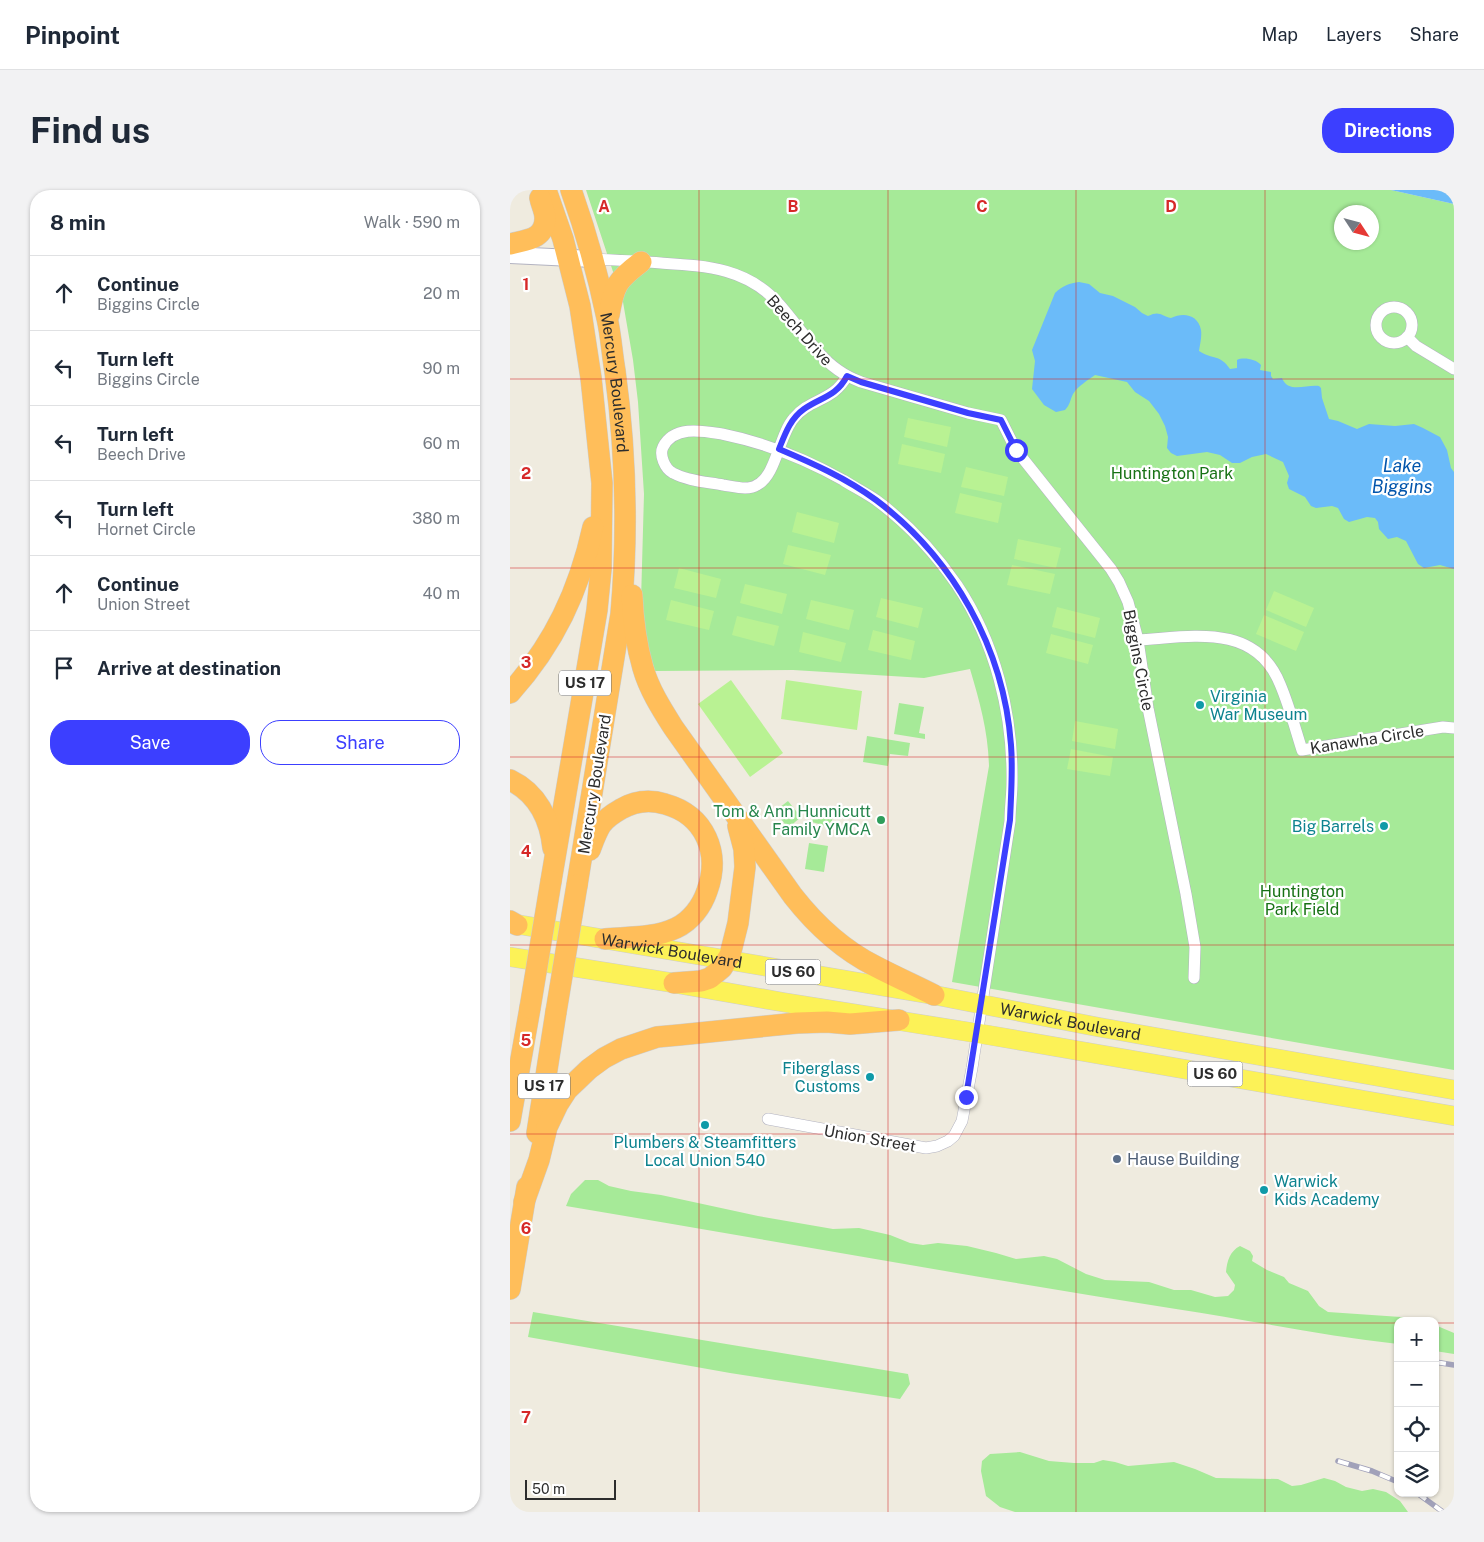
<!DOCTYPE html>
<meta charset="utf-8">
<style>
:root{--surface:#fff;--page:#f2f2f3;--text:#1f2937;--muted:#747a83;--line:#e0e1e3;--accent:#3c3fff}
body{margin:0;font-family:"Public Sans",sans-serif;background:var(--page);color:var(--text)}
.controls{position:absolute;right:15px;bottom:15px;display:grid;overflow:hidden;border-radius:10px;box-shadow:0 1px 4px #0004}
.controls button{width:45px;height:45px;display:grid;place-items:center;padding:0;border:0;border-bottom:1px solid var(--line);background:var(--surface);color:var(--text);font:25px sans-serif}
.compass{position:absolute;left:824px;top:15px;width:45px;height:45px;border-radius:50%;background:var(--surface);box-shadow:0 1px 4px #0004;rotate:126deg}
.scale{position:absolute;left:15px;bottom:12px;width:91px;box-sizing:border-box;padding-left:5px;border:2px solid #2d2d2d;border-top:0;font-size:14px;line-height:18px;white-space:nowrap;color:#2d2d2d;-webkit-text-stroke:4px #fff;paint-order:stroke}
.stop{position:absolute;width:15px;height:15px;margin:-11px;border:4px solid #3c3fff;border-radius:50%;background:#fff}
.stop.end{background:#3c3fff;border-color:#fff;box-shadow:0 1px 5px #0008}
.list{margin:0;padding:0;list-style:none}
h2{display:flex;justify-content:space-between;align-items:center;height:65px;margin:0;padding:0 20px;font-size:21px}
h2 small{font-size:16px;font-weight:400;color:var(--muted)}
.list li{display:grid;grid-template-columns:32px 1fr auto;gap:15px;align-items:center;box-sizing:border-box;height:75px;padding:0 20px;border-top:1px solid var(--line)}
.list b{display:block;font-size:19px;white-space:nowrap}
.list p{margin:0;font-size:16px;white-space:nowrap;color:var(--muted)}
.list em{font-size:16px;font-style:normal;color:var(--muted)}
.actions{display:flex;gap:10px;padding:15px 20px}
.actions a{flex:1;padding:11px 0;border:1px solid var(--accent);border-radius:20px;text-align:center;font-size:18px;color:var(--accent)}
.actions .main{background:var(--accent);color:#fff}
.icon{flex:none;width:28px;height:28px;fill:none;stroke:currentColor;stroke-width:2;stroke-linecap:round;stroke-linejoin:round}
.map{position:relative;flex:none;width:944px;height:1322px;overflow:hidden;border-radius:20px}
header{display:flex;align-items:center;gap:30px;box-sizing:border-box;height:70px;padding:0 25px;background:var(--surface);border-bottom:1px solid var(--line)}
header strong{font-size:24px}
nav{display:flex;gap:28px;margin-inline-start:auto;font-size:18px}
.intro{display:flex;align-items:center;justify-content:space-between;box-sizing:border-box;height:120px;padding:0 30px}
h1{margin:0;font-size:35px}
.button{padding:12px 22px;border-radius:20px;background:var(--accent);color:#fff;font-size:18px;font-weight:700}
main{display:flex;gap:30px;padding:0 30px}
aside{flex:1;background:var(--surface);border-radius:20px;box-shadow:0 1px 4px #0004}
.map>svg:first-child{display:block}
.green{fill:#a6ea98;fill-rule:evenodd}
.pitch{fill:#b9f293}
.water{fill:#6bbbf9}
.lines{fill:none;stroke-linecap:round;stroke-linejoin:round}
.street-casing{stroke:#b3b3c1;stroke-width:12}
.secondary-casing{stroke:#b3b3c1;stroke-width:18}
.primary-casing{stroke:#cdcdcd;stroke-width:20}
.highway-casing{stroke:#cdcdcd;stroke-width:22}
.street{stroke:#fff;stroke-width:11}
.secondary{stroke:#fff;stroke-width:16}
.primary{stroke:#fcf257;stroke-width:19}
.highway{stroke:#ffbe5a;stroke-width:21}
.rail-casing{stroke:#a1a1b9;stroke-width:5.5}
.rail{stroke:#fff;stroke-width:4;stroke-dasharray:11;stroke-linecap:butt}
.highway-bridge-casing{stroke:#cdcdcd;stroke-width:22;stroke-linecap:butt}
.highway-bridge{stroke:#ffbe5a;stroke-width:21}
.route{stroke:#3c3fff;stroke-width:6}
.grid{fill:none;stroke:#d62828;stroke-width:1;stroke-opacity:0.55}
.culture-dot{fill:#0f9aa8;stroke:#fff;stroke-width:2}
.leisure-dot{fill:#2e9e5b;stroke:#fff;stroke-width:2}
.service-dot{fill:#5c6f8a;stroke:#fff;stroke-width:2}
.labels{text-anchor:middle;stroke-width:4.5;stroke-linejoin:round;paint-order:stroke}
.shield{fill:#fff;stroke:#6c6c6c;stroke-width:1}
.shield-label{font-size:15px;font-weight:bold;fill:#2d2d2d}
.street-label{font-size:16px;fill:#2d2d2d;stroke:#fff}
.park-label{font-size:16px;fill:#187215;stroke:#fff}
.culture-label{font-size:16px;fill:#0d838f;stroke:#fff;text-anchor:start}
.leisure-label{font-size:16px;fill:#27864d;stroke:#fff;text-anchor:end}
.service-label{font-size:16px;fill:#4e5e75;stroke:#fff;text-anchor:start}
.water-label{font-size:18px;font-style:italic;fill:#0255ac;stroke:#fff}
.grid-label{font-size:16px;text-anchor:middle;font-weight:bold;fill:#d62828;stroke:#fff;stroke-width:4.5;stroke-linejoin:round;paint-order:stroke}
</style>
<header>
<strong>Pinpoint</strong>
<nav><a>Map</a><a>Layers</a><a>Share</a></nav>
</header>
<div class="intro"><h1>Find us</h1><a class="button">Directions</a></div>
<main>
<aside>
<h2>8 min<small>Walk · 590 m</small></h2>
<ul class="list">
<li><svg class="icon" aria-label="ahead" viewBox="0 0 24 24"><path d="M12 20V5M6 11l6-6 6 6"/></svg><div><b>Continue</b><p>Biggins Circle</p></div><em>20 m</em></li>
<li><svg class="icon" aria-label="left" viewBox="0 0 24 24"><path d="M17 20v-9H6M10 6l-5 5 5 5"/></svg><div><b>Turn left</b><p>Biggins Circle</p></div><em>90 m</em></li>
<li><svg class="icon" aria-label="left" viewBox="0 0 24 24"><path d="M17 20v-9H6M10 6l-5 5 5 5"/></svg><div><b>Turn left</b><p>Beech Drive</p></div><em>60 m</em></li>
<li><svg class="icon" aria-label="left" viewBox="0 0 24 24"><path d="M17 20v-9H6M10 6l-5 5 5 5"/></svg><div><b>Turn left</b><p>Hornet Circle</p></div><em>380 m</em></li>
<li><svg class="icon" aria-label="ahead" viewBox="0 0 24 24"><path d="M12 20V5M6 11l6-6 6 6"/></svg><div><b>Continue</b><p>Union Street</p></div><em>40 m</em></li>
<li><svg class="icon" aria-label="arrive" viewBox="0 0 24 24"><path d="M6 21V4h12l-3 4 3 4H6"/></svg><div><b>Arrive at destination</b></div></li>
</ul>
<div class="actions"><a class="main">Save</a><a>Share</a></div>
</aside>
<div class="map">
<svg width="944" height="1322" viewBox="0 0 944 1322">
<rect width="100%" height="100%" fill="#efebdf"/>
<g class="green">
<path d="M76,0H881L944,14V880L442,792L479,576C478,541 470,513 460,479L414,488L283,480L145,481L137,455L131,411L134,304L128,212L123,170L113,112ZM832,22H862V52H832Z"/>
<polygon points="389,513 414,517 409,543 415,544 415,549 384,544"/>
<polygon points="357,546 400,553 398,566 380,564 378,576 353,572"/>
<polygon points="278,611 291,627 278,638 265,621"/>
<polygon points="305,618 323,622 322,631 316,636 302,632"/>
<polygon points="299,653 318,656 314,682 295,679"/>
<path d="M75,990H88L99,996L121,1001L151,1005L248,1026L323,1039L349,1038L380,1045L400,1053L413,1055L428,1053L457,1056L486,1063L506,1069L534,1066L547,1069L576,1084L595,1090L639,1092L664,1100H681L705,1107L718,1106L724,1100L725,1095L716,1082C717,1071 720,1061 730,1056L740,1061L743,1066L742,1071L757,1080L774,1087L779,1093L798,1101L809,1116L818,1122L891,1127L908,1131H888V1154C813,1146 740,1130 666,1119C462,1087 259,1050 56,1016L61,1004Z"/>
<polygon points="23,1122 398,1184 400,1194 390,1209 220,1183 18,1147"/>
<polygon points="925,1135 944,1143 944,1164 925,1161"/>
<polygon points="510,1262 539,1271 564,1273 584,1273 593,1270 605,1272 618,1276 664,1272 685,1279 706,1288 768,1289 782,1296 791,1295 814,1288 825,1291 836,1297 852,1301 863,1299 876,1302 890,1311 898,1322 505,1322 490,1317 476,1306 471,1281 472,1271 480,1264"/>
</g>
<g class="pitch">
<polygon points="398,228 441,237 437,257 394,247"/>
<polygon points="392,254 435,264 431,283 388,274"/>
<polygon points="456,277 498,287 494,306 451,297"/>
<polygon points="450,303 492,313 488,333 445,323"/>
<polygon points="287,322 329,333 324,353 282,342"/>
<polygon points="508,349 551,358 546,378 504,369"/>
<polygon points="278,355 321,365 315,385 273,374"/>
<polygon points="502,375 545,384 540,404 497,395"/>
<polygon points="169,378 211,389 206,408 164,398"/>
<polygon points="235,394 277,404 272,424 230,413"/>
<polygon points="764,401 804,418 796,437 756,420"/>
<polygon points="371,408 413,418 408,438 366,427"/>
<polygon points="161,410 204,421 199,440 156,430"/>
<polygon points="301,410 344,420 339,440 296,429"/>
<polygon points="547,417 590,428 585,448 542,437"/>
<polygon points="754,425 794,442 786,461 746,444"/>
<polygon points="227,426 269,436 264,456 222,445"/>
<polygon points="363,440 405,451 401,470 358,460"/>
<polygon points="293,442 336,453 331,472 289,462"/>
<polygon points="541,444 583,455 578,474 536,463"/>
<polygon points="221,490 273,563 240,587 188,514"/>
<polygon points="276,490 352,501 347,540 271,529"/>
<polygon points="565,531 608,539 605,559 562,551"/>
<polygon points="561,559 603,567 600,586 557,579"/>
</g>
<g class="water">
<polygon points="881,0 944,0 944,14"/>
<path d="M569,92L579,94L590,103L603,106L625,117L632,123L638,126C650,120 651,126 661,128C674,122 688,125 691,140C692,147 690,154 689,161C703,170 710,164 720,179L727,178V170C733,167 746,169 751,175L750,180L761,182V186L763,189L772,188C778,204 797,194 809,196L811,198L812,208L819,229L828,231L847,239L859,234L885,236L904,234L913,238L930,247L937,260L941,278L944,282V379L930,375L914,378L908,374L896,351L887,347L878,349L869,339L868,332L865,328L857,327L839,332L834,329L828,318L822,316L806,318L801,316L795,307L779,299L777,293L779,286L773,272L756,264L742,267L730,273H722L710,265L697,262L667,266L661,263L657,258L658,247L655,236L649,224L639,211L625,202L617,192L585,185C578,190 568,196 563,204C560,210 560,215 555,220L546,222L534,215L522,199L525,171L522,160L545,103C552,96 560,93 569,92Z"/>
</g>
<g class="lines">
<defs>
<g id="street">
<path d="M83,69C105,70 128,71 151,73C197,76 237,78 269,114C288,135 305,164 328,180C335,185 343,189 351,192L458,223L491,230L506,260L601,379L609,392L618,412L628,450L638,518L676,704L685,757L684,788"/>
<circle cx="884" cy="135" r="18"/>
<polyline points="897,147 906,156 944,179"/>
<path d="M628,450C680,447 745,432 770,494C779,515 785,538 792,560L933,537L944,538"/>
<path d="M258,929L416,958L427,956L438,951L444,946L452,931L462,878L500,631C500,618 502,605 502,592C503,523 485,452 447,395C425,363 397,333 366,310C356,303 344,297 333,290C294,268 256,253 212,244C193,241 164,235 153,257C149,265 155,279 163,283C178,291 197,292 213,295C220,296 228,298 235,298C239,298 244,297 247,295C266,286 269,245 284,228C300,208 323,212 337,186"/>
</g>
<polyline id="secondary" points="0,65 83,69"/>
<g id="primary">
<path id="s1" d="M0,733L424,805L588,837L944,900"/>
<polyline points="0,767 164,793 272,812 478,845 944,926"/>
</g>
<g id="highway">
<polyline points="36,0 53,49 70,116 81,188 92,293 91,379 87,420 41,691"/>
<path id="s2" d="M61,0C76,42 88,85 97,128C101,145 102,164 105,181C116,262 118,343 111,424L67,695"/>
<path d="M0,54C15,50 35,50 35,28C35,21 31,14 30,8"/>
<path d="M99,125C104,95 107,90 131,72"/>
<path d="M122,405C123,429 126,454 133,478C139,499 151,518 163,537L283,706C305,734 333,760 365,776C384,786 404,795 424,805"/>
<path d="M0,503C44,454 69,401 83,337"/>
<path d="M0,590C27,603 40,629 43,658"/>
<path d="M80,660C83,652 86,643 91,635C96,628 104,623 111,619C125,611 139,609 155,614C195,625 211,663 197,701C192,716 181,731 166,738C145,748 118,747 95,749"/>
<polyline points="0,731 7,735"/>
<polyline points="164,793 191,791 200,788 212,778 220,765 228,733 235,677 234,659 228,636"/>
<polyline points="0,931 20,818"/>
<polyline points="27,943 46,822"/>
<polyline points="14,1012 29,970 37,937 48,914 57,900 79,879 94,868 111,859 147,847 169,845 287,833 317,832 340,834 389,830"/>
<polyline points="0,1099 17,997"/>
</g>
</defs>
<use href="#street" class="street-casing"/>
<use href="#secondary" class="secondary-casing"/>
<use href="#primary" class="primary-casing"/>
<use href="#highway" class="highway-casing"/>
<use href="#street" class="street"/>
<use href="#secondary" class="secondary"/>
<use href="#primary" class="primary"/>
<use href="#highway" class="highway"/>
<defs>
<g id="rail">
<polyline points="925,1172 944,1175"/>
<polyline points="828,1271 862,1281 888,1292"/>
<polyline points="907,1303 933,1322"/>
</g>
</defs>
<use href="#rail" class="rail-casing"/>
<use href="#rail" class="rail"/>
<defs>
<g id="highway-bridge">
<polyline points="20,818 41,691"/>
<polyline points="46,822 67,695"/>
</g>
</defs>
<use href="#highway-bridge" class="highway-bridge-casing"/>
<use href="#highway-bridge" class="highway-bridge"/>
</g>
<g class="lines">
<path class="route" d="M456,907L500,630C501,605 503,580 501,555C494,458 443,368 366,310C336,288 302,273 269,259C275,244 280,229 294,219C311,207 326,207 337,186L351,192L458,223L491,230L506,260"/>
</g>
<path class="grid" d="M189,0V1322M378,0V1322M566,0V1322M755,0V1322M0,189H944M0,378H944M0,567H944M0,755H944M0,944H944M0,1133H888M925,1133H944"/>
<g class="culture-dot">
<circle cx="690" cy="515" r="5"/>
<circle cx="874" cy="636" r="5"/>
<circle cx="360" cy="887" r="5"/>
<circle cx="195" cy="935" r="5"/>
<circle cx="754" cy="1000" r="5"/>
</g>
<circle class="leisure-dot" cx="371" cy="630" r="5"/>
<circle class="service-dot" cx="607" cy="969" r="5"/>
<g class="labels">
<g class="shield">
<rect x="49" y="480.5" width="52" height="25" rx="4"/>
<rect x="255.5" y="769.5" width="55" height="25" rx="4"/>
<rect x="677.5" y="871.5" width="55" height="25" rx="4"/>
<rect x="8" y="883.5" width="52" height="25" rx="4"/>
</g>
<g class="shield-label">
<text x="75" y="498">US 17</text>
<text x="283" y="787">US 60</text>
<text x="705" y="889">US 60</text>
<text x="34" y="901">US 17</text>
</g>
<g class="street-label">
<text transform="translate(290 140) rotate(48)" y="6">Beech Drive</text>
<text dy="6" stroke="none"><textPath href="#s2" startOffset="198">Mercury Boulevard</textPath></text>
<text transform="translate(629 470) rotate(79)" y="6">Biggins Circle</text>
<text transform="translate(857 549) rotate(-9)" y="6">Kanawha Circle</text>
<text transform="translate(84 594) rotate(-81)" y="6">Mercury Boulevard</text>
<text dy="6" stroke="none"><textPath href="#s1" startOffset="164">Warwick Boulevard</textPath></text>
<text dy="6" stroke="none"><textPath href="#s1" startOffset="569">Warwick Boulevard</textPath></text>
<text transform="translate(360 948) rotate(10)" y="6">Union Street</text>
</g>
<g class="park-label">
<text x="662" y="289">Huntington Park</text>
<text x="792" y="707">Huntington<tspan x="792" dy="18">Park Field</tspan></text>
</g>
<g class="culture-label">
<text x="700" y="512">Virginia<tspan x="700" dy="18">War Museum</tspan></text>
<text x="864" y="642" text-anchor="end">Big Barrels</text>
<text x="350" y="884" text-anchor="end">Fiberglass<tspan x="350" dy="18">Customs</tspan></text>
<text x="195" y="958" text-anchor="middle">Plumbers &amp; Steamfitters<tspan x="195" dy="18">Local Union 540</tspan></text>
<text x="764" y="997">Warwick<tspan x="764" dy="18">Kids Academy</tspan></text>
</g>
<g class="leisure-label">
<text x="361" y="627">Tom &amp; Ann Hunnicutt<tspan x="361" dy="18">Family YMCA</tspan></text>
</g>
<g class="service-label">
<text x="617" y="975">Hause Building</text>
</g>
<g class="water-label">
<text x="892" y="282">Lake<tspan x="892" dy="21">Biggins</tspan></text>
</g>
</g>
<g class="grid-label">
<text x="94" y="22">A</text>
<text x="283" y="22">B</text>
<text x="472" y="22">C</text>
<text x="661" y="22">D</text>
<text x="16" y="100">1</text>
<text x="16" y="289">2</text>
<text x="16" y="478">3</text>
<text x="16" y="667">4</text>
<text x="16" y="856">5</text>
<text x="16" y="1044">6</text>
<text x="16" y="1233">7</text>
</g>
</svg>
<div class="controls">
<button>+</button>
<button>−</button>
<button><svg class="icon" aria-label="locate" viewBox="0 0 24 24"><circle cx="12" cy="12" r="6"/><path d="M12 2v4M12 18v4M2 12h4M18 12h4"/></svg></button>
<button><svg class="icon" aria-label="layers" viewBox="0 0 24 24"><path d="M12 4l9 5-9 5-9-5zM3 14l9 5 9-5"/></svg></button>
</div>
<svg class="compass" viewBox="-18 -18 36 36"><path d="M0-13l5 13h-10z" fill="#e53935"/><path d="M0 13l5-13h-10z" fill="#747a83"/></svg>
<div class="scale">50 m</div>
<div class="stop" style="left:506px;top:260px"></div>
<div class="stop end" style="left:456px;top:907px"></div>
</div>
</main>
